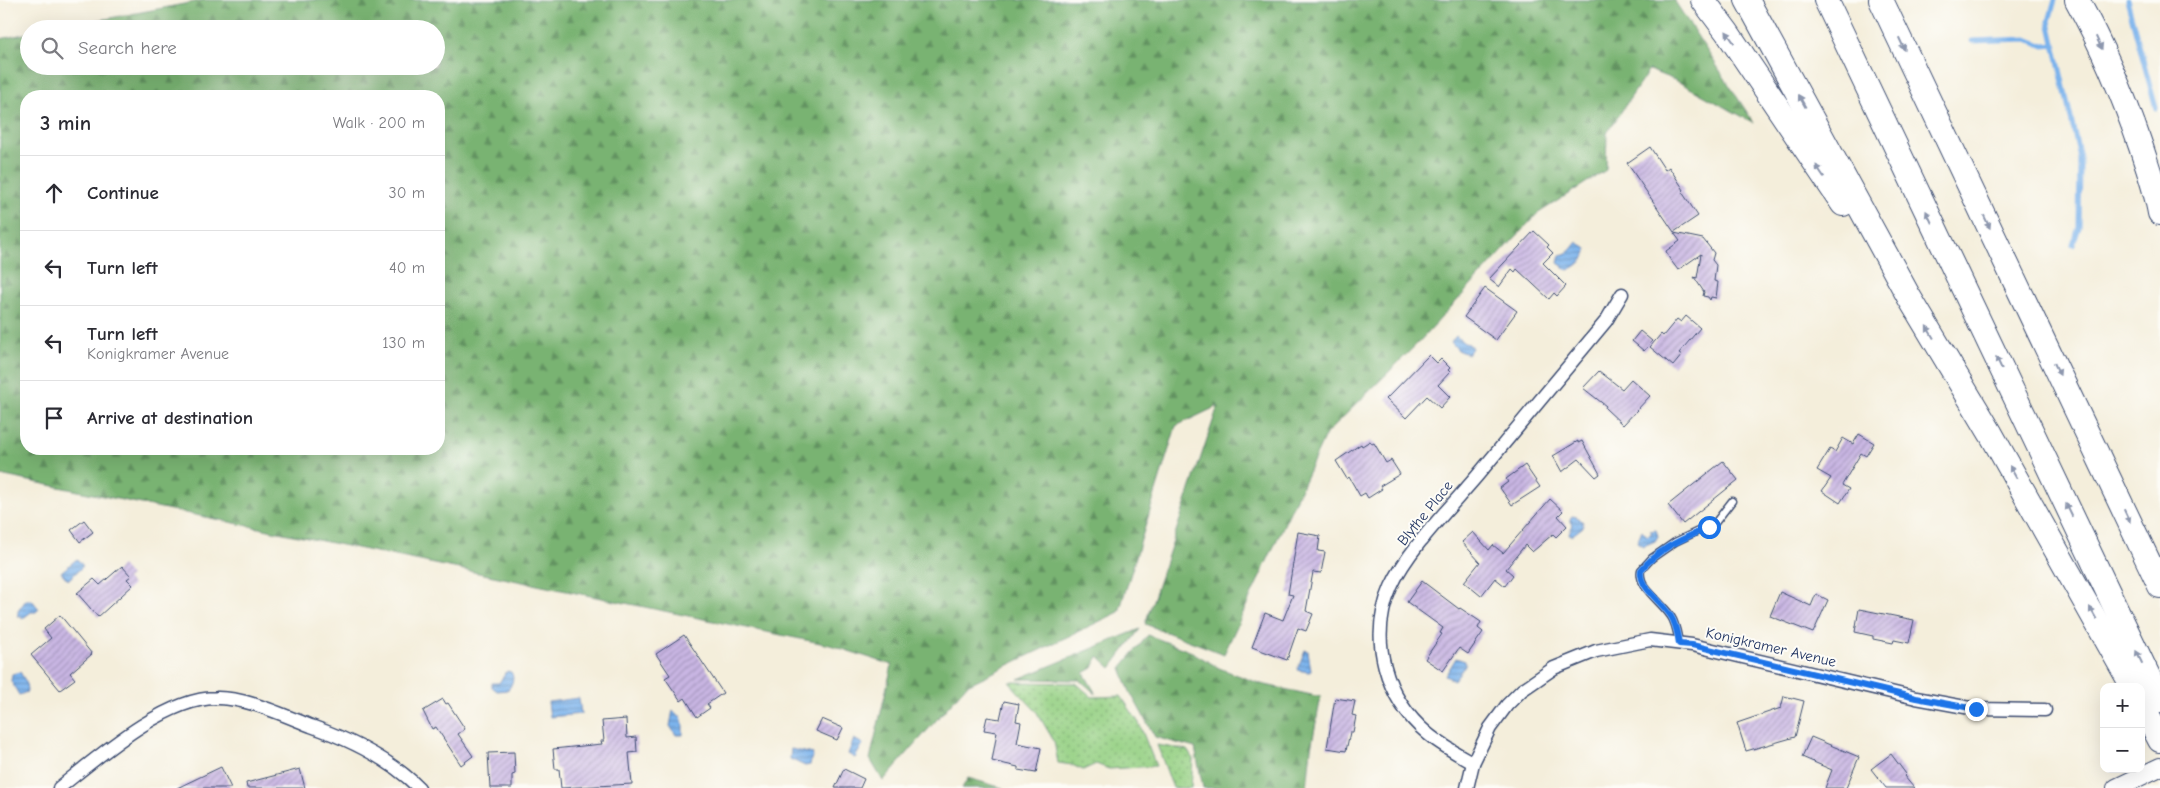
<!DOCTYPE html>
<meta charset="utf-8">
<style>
:root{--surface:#fff;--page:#f7f7f7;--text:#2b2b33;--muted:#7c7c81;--line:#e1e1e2}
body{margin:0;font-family:"Comic Neue",sans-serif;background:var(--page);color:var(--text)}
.controls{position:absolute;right:15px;bottom:15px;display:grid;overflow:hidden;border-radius:10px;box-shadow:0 5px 20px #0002}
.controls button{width:45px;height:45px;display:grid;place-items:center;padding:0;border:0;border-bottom:1px solid var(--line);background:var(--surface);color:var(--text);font:25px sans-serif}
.stop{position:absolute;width:15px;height:15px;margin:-11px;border:4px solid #1a73e8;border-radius:50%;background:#fff}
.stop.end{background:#1a73e8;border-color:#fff;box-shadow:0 1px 5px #0008}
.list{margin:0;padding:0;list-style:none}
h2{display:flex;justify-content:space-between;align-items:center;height:65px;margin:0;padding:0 20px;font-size:21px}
h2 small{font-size:16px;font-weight:400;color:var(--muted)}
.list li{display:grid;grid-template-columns:32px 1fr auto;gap:15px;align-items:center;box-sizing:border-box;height:75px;padding:0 20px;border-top:1px solid var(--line)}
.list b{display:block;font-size:19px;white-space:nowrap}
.list p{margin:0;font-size:16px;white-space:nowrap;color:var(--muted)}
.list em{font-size:16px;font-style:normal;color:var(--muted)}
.icon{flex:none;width:28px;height:28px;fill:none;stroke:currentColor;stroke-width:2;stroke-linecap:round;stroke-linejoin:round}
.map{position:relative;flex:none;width:2160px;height:788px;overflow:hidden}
.search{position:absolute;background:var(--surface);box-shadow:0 5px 20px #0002;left:20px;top:20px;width:425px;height:55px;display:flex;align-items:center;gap:12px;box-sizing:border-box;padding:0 18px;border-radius:28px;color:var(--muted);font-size:19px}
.panel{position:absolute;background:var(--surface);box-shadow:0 5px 20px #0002;left:20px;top:90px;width:425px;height:365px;border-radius:20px}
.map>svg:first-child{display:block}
.grass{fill:url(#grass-dots);stroke:#598072}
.forest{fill:url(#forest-firs);stroke:#4a7168;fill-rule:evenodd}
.water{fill:url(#water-rules);stroke:#4c71a5}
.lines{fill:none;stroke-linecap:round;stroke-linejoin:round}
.stream{stroke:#7cb3ec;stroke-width:5}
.building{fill:url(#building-hatch)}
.lane-casing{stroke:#3c4c71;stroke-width:9}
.street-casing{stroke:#3c4c71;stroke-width:15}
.secondary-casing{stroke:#3c4c71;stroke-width:20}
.highway-casing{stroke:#3c4c71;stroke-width:26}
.lane{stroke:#fff;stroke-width:6}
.street{stroke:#fff;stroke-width:12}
.secondary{stroke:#fff;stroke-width:18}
.highway{stroke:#fff;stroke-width:24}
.oneway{fill:#8d97ae}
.route{stroke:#1a73e8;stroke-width:6}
.labels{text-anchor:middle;stroke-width:4;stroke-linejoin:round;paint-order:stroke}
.street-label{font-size:15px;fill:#1b2f5e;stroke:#fdfcf7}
</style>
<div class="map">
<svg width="2160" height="788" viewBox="0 0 2160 788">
<defs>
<pattern id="grass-dots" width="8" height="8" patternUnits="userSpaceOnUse" patternTransform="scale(1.25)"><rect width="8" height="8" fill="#97d185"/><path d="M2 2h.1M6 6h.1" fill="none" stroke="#7aaa70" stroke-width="1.8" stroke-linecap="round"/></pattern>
<pattern id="forest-firs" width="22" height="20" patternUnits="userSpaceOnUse" patternTransform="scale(1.25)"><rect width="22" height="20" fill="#79b372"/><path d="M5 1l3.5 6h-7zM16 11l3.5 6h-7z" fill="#629261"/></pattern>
<pattern id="water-rules" width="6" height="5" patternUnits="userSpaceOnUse" patternTransform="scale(1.25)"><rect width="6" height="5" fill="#7cb3ec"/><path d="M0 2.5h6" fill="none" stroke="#6592c2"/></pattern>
<pattern id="building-hatch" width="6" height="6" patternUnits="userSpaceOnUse" patternTransform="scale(1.25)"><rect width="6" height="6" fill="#c9b6e3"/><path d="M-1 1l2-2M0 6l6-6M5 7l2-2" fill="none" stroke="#a294bb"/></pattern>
</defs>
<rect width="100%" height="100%" fill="#fdfcf7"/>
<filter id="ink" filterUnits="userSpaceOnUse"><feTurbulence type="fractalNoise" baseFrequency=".02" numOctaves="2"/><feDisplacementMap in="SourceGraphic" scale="10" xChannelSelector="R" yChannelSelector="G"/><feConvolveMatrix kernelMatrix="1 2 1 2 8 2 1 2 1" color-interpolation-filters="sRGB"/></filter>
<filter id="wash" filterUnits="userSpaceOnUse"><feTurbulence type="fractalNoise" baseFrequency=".0096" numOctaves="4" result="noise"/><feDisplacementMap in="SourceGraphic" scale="20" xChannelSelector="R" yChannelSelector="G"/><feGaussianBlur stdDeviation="1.12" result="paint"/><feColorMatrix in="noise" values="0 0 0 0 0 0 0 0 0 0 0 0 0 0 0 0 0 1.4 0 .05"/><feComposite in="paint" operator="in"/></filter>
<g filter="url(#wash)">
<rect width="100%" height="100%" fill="#f4eedb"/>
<g class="grass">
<polygon points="1009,682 1076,683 1092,697 1121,696 1139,723 1156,766 1109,769 1096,764 1083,770 1072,765 1058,763 1054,741 1036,711"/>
<polygon points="1157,745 1187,750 1193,759 1191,788 1173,788"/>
</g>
<g class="forest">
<path d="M205,0H1674L1754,123L1677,81L1649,70L1607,133L1606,170L1537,214L1417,344L1326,434L1224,654L1145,624L1218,406L1176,426L1119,612L967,685L883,781L870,759L892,665L830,645L0,475V39L29,33V66H436V29H52ZM439,96V449H26V96Z"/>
<polygon points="1140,629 1111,668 1098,656 1093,668 1084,673 1096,694 1080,680 1018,679"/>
<polygon points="1148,635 1192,652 1219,668 1261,684 1321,697 1311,748 1307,788 1203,788 1195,748 1155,737 1130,692 1121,668"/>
<polygon points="968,778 1003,788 962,788"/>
</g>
<g class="water">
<path d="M1577,242L1587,249C1585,260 1578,266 1568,270L1558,263L1560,255L1568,253Z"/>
<polygon points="1456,336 1464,343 1469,344 1472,348 1468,354 1459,351 1451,342"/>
<polygon points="1572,516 1577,517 1583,522 1583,527 1571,536 1569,533 1573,525 1570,519"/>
<polygon points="1642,530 1647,536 1652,533 1650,531 1656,530 1658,536 1655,541 1643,546 1637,542"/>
<polygon points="77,559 83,566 68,580 61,572"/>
<polygon points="26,600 32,600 39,609 36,612 31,612 22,619 21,616 18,616 18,611"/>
<polygon points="1305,650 1308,651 1311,671 1309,672 1297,670"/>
<polygon points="1456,658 1465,661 1465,665 1454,680 1445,676"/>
<path d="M507,671L511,672C515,678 512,684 508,690L497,691L492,687V683H499Z"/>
<polygon points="20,672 26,682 27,692 19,695 11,681 12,674"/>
<polygon points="579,698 581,714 550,717 548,702"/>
<polygon points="673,710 678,716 681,716 683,724 683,735 676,735 670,726"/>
<polygon points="854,739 863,744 855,758 848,754"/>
<polygon points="791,749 813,754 810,765 805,766 790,759"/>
</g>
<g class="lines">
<g class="stream">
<polyline points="2055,0 2049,21 2080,158 2079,227 2073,245"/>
<polyline points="2127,0 2156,108"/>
<polyline points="1972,41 2027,39 2044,46 2054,45"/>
</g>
</g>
<g id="blocks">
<g class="building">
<polygon points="1650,147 1665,170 1669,167 1684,190 1682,192 1698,216 1674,232 1627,163"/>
<polygon points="1534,231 1549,245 1547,247 1553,253 1543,263 1566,286 1557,296 1554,293 1549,299 1517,269 1515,272 1512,269 1499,287 1489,279"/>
<polygon points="1674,233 1703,239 1714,253 1712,260 1716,265 1714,281 1718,282 1716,298 1711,297 1710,300 1708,297 1703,296 1704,292 1694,277 1697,278 1701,254 1678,270 1669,258 1666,251 1680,241"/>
<polygon points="1485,288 1517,311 1496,340 1464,317"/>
<polygon points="1686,316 1700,328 1679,353 1682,355 1673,366 1650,347 1661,334 1663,336 1677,319 1681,322"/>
<polygon points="1640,331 1652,341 1644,351 1632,341"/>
<polygon points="1429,355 1437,363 1441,359 1450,368 1448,370 1450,372 1438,385 1450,397 1440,408 1427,396 1406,418 1386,399"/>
<polygon points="1599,371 1622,389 1631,379 1650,396 1623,425 1605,408 1606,406 1583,388"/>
<polygon points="1859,434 1874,443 1866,456 1861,453 1842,485 1849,489 1840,503 1822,491 1831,478 1817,470 1830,449 1835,452 1843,438 1853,444"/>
<polygon points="1370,441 1372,444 1374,443 1386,463 1391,460 1400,474 1380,486 1382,489 1368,498 1365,493 1360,496 1349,477 1347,479 1336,461 1361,444 1362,446"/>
<polygon points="1578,441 1578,443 1582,441 1600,474 1596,477 1579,459 1562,472 1553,456"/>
<polygon points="1723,461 1738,480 1683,524 1668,505"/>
<polygon points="1525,465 1540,487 1512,505 1500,488 1508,482 1506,479"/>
<polygon points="1550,499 1563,511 1558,516 1567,526 1556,537 1553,534 1532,552 1525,545 1506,569 1513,575 1505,586 1495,578 1481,596 1464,582 1480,562 1462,542 1473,532 1489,550 1493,545 1503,553"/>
<polygon points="84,520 93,532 80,542 71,530"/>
<polygon points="1298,532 1320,536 1318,551 1325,552 1321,573 1313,572 1306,611 1313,614 1306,631 1298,628 1287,660 1252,647 1265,613 1283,620 1293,595 1288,594"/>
<polygon points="122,566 131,576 127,579 133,585 98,617 77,593 94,579 100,585"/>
<polygon points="1422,581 1459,609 1460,608 1481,622 1478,628 1483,632 1468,654 1459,648 1443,671 1425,659 1442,634 1440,633 1443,628 1407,602"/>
<polygon points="1780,592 1811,606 1816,594 1828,600 1813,633 1770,616"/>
<polygon points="1859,609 1914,620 1909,643 1894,640 1893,643 1873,639 1873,636 1855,632"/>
<polygon points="60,615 92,654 70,673 75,679 60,690 31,655 51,638 44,629"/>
<polygon points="684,635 723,693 707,704 710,708 697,717 685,698 681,701 665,678 670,675 656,654"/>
<polygon points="1784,696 1804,701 1795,737 1746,751 1737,723 1781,708"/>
<polygon points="1335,698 1355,701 1352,715 1356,716 1353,732 1350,732 1346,751 1327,748"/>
<polygon points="443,699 446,704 448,703 465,729 458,734 473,756 461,765 436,727 432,729 423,711"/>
<polygon points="1004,701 1019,704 1016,721 1021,722 1017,743 1041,748 1036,773 1018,770 1018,767 992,761 997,732 984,730 987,717 1000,719"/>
<polygon points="626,719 627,738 636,737 637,752 629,753 632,784 561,788 559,769 555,769 553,749 602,744 601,741 604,741 602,721"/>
<polygon points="822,719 843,728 837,740 816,731"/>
<polygon points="1811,737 1859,757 1846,788 1825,788 1832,770 1802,757"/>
<polygon points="514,752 515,774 512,775 512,788 490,788 488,753"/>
<polygon points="1891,754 1906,774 1904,776 1914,788 1886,788 1871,769"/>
<polygon points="221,767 231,788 177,788"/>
<polygon points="300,769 305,788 247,788 246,783"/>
<polygon points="844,769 864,779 860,788 835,788"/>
</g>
</g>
</g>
<g filter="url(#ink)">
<use href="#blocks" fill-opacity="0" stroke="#3c4c71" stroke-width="1"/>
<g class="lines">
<defs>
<path id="lane" d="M1679,644C1678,636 1676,627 1673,620C1666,604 1637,589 1641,570L1652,558L1675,542L1715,523L1732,501"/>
<g id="street">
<path d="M1473,763C1458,754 1441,745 1428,734C1385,698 1368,639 1391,587C1408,549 1450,508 1477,476C1520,424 1563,373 1606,321L1622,294"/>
<path d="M59,788C98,757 165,698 216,698C245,697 283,715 311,726C348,739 390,759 419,788"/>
<polyline points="1467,788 1473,763 1490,728 1507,705 1522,690 1554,668 1596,651 1650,640 1692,645 1916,698 1976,709 2045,710"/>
</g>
<polyline id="secondary" points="2116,788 2160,767"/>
<g id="highway">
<polyline points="1703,0 1727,32 1843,204"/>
<polyline points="1747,0 1909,297 1991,434 2133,687"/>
<polyline points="1826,0 2160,701"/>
<polyline points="1881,0 2160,586"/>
<path d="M2077,0C2104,49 2123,94 2141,147C2148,169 2156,190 2160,213"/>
<polyline points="2141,703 2160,740"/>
</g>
</defs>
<use href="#lane" class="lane-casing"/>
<use href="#street" class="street-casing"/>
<use href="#secondary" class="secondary-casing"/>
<use href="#highway" class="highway-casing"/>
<use href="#lane" class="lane"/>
<use href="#street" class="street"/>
<use href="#secondary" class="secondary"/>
<use href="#highway" class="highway"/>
</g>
<defs><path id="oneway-solid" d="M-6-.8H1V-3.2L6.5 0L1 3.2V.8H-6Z" transform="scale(1.25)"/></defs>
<g class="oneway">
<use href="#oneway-solid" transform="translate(1730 37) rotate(-125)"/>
<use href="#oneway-solid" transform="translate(2099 43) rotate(65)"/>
<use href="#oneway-solid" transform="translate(1902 44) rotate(65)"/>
<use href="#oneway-solid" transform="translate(1802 101) rotate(-119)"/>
<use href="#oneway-solid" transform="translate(1820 171) rotate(-124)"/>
<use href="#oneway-solid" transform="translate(1929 217) rotate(-115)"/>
<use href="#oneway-solid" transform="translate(1987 222) rotate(65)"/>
<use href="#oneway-solid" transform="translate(1930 332) rotate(-121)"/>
<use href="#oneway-solid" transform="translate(1999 363) rotate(-115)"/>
<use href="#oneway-solid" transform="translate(2057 369) rotate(65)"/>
<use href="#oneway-solid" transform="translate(2013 472) rotate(-119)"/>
<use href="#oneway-solid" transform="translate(2069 510) rotate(-116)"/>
<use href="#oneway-solid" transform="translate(2127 516) rotate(65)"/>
<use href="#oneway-solid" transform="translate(2093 613) rotate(-119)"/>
<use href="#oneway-solid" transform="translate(2139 657) rotate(-116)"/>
</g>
</g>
<g class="lines" filter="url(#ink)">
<path class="route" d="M1709,527C1683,539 1660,547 1641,570C1638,589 1666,604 1673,620C1676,627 1678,636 1679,644L1692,645L1916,698L1976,709"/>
</g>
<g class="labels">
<g class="street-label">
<text transform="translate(1425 513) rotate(-51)" y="5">Blythe Place</text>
<text transform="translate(1771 647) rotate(13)" y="5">Konigkramer Avenue</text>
</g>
</g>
</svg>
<div class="controls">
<button>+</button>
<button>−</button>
</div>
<div class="stop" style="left:1709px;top:527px"></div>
<div class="stop end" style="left:1976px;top:709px"></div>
<div class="search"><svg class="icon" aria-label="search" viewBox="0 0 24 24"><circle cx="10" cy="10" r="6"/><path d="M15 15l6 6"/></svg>Search here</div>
<section class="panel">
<h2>3 min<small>Walk · 200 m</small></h2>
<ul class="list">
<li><svg class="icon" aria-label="ahead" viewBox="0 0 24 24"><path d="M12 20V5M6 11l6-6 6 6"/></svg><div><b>Continue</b></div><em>30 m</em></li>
<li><svg class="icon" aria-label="left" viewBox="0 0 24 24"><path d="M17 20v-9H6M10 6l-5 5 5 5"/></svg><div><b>Turn left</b></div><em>40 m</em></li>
<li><svg class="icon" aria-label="left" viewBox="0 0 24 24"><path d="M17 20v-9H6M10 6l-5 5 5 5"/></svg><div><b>Turn left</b><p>Konigkramer Avenue</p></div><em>130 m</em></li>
<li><svg class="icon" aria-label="arrive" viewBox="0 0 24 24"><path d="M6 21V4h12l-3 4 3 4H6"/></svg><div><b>Arrive at destination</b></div></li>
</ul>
</section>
</div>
